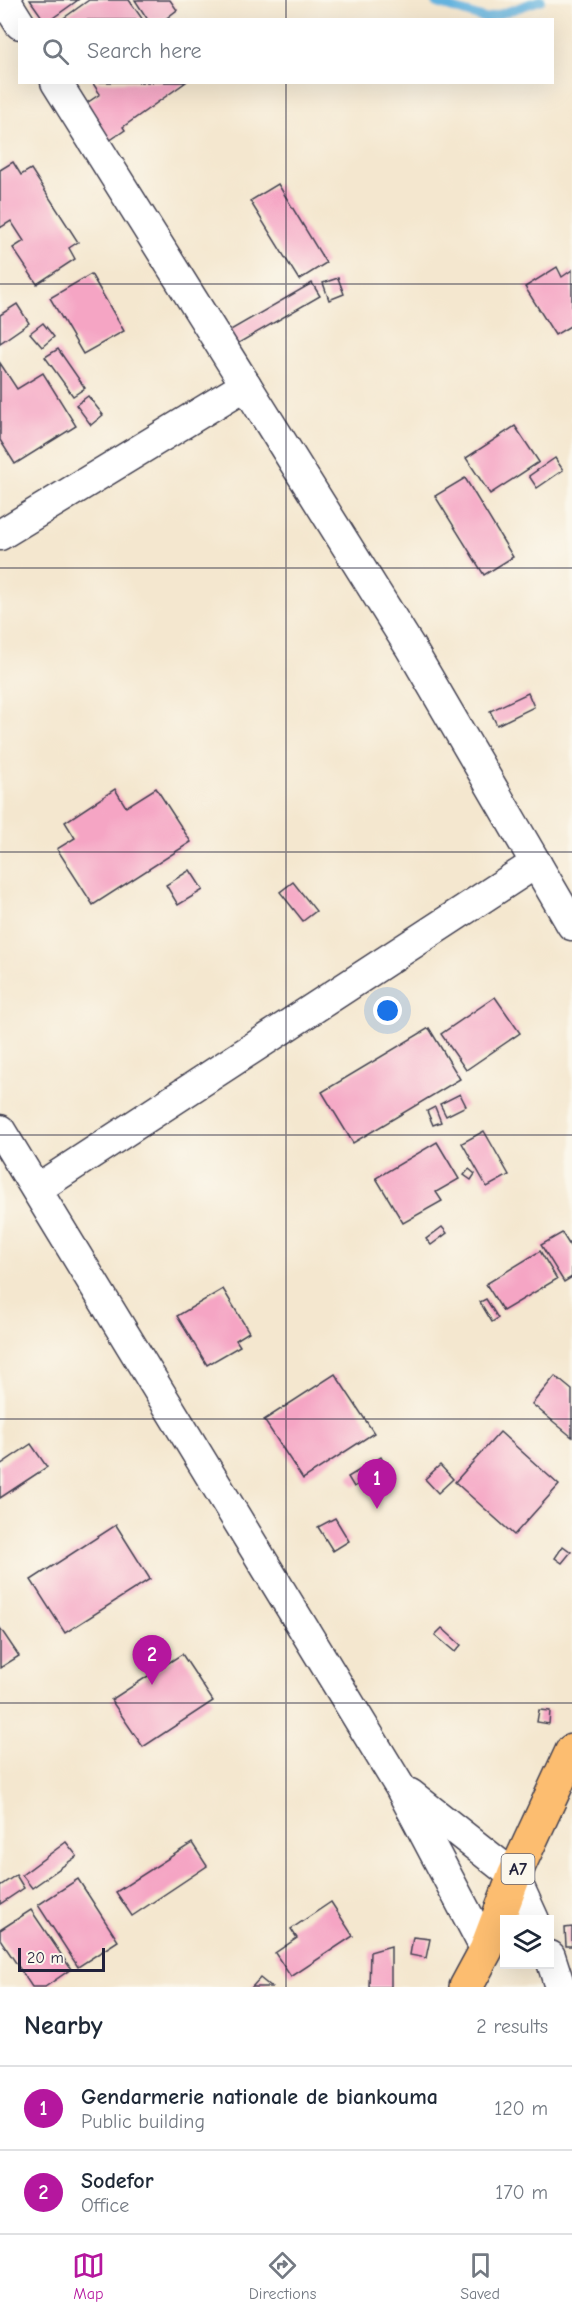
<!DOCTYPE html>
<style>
:root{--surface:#fff;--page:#f2f2f3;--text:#1f2937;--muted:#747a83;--line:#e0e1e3;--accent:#b5179e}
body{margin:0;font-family:"Comic Neue",sans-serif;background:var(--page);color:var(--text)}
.controls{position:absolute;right:18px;bottom:18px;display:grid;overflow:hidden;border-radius:0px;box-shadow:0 6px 24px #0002}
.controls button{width:54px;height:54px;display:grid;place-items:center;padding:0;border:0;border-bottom:2px solid var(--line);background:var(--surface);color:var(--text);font:30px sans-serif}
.scale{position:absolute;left:18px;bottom:15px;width:87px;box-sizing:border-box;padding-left:6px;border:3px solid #22223b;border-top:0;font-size:16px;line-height:21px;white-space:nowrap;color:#22223b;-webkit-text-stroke:4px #fbf7ec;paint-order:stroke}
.you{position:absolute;left:388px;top:1011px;width:21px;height:21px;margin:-15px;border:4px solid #fff;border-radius:50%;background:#1a73e8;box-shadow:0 0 0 9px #1a73e833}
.badge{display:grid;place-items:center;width:39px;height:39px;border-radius:50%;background:var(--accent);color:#fff;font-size:20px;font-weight:700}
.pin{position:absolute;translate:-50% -50px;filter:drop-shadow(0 2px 3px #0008)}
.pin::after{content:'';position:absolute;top:32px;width:21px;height:18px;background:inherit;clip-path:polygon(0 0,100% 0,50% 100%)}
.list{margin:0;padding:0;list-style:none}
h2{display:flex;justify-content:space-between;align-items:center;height:78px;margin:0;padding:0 24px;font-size:26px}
h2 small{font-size:20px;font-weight:400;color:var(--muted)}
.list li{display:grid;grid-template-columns:39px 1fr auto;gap:18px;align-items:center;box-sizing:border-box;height:84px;padding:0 24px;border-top:2px solid var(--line)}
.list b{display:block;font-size:22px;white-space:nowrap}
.list p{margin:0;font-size:20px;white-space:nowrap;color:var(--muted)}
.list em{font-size:20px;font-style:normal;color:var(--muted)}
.icon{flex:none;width:33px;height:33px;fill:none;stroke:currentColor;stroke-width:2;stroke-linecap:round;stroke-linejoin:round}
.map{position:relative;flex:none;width:572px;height:1987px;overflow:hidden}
.search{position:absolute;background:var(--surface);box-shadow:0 6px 24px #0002;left:18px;right:18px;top:18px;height:66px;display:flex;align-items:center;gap:15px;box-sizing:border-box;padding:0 21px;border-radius:0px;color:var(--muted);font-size:22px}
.sheet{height:246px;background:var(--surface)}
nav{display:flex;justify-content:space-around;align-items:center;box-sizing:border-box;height:84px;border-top:2px solid var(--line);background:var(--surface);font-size:16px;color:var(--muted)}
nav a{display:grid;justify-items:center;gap:3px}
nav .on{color:var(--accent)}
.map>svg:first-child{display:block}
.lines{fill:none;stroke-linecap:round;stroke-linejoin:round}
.stream{stroke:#64b3df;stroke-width:9}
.building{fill:#f5a5c4}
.minor-casing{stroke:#424051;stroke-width:33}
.major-casing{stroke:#424051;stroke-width:36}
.minor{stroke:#fff;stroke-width:30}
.major{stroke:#fcbd6f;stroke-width:33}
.grid{fill:none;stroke:#22223b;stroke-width:1.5;stroke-opacity:0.55}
.labels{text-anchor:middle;stroke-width:5;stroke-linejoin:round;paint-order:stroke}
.shield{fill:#fbf7ec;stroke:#636270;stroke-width:1.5}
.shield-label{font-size:18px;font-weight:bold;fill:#22223b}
</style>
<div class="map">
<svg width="572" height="1987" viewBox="0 0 572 1987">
<rect width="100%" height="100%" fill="#fbf7ec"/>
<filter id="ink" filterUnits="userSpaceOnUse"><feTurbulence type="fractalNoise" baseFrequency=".0167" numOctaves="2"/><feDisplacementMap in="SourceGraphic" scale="12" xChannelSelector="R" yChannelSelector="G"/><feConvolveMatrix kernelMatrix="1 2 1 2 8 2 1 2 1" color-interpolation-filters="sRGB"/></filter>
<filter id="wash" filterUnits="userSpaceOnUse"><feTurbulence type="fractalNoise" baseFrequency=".008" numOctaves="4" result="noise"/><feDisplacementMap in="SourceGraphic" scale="24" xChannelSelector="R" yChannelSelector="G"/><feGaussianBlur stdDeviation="1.35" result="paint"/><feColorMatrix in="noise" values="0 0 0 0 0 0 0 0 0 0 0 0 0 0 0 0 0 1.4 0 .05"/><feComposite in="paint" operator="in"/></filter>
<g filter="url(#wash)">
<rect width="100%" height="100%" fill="#f4e7cf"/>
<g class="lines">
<polyline class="stream" points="435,0 436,3 486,19 541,0"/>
</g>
<g id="blocks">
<g class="building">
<polygon points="30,0 78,0 50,20 44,20"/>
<polygon points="89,0 129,0 143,20 61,20"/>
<polygon points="135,0 170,0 177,10 164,20 148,20"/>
<polygon points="92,82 186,82 123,127 125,130 103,145 78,109 100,94"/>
<polygon points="13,162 21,175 31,169 78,242 69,248 75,259 37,284 13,248 24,241 11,221 0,228 0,170"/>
<polygon points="278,184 326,263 299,280 250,201"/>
<polygon points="557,267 562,277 572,270 572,325 555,335 525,287"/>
<polygon points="91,274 124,331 83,354 50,298"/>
<polygon points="338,278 344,294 329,300 323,283"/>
<polygon points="312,283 320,296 230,348 222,335"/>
<polygon points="17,304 29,323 0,343 0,315"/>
<polygon points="43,323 54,337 42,347 30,333"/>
<polygon points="58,349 85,388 73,396 45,357"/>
<polygon points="0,363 17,389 43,373 76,426 15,464 0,440"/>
<polygon points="88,396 103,415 91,425 76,405"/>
<polygon points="515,426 539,462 490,494 466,458"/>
<polygon points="555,458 563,470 537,488 529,476"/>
<polygon points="465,478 513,557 484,575 435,496"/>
<polygon points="528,693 534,707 497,725 490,711"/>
<polygon points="156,788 191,842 93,905 57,849 75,838 65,822 115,789 126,807"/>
<polygon points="190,870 203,890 178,905 166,885"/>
<polygon points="293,882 316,911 303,921 280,892"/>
<polygon points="495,997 520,1033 466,1070 441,1034"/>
<polygon points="429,1028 460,1079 353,1143 322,1092"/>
<polygon points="460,1094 466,1106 446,1116 440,1104"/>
<polygon points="435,1107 441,1122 433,1125 427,1111"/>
<polygon points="484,1131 509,1175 487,1187 462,1143"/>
<polygon points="437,1142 459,1179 436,1192 442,1201 403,1223 376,1178"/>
<polygon points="469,1169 475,1174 471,1180 464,1175"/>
<polygon points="442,1227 447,1233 431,1245 426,1239"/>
<polygon points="562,1233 572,1249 572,1277 564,1282 541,1245"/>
<polygon points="540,1251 557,1279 503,1311 486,1284"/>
<polygon points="223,1289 249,1332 236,1340 240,1346 207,1365 177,1316"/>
<polygon points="486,1299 498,1318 492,1322 480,1302"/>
<polygon points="335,1374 374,1433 303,1479 264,1420"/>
<polygon points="555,1376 572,1390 572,1437 532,1404"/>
<polygon points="500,1432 559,1485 514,1535 455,1482"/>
<polygon points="31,1444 47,1467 0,1498 0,1465"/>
<polygon points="381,1457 387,1468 354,1487 348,1477"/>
<polygon points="440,1465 453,1479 438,1493 425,1479"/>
<polygon points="335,1518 349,1541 333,1551 318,1527"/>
<polygon points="116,1525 150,1579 65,1633 31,1580"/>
<polygon points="563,1546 571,1552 562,1563 555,1558"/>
<polygon points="0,1628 19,1656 0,1668"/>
<polygon points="442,1628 461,1645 455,1652 435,1635"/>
<polygon points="182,1654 213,1701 143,1747 111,1700"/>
<polygon points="539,1710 550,1711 549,1724 537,1722"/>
<polygon points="66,1842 77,1856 32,1888 22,1875"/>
<polygon points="192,1843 207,1866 132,1916 116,1892"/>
<polygon points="16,1875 24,1888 0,1904 0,1886"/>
<polygon points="78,1879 118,1941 78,1967 38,1905"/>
<polygon points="331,1902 353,1936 291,1977 275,1953 297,1938 291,1929"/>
<polygon points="31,1910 71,1969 45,1987 32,1987 0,1939 0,1930"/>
<polygon points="572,1927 572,1946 566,1946 565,1928"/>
<polygon points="413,1937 430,1939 426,1958 410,1955"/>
<polygon points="391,1946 391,1987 369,1987 370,1952"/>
<polygon points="260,1978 271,1987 252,1987"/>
</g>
</g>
</g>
<g filter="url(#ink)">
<use href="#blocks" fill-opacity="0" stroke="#424051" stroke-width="1.5"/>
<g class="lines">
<defs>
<g id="minor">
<polyline points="5,0 20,24"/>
<polyline points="56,82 410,647 572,925"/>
<polyline points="0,535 246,385"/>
<polyline points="0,1130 400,1787 486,1950"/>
<polyline points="37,1189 536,863"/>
<polyline points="410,1794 514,1876 534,1920"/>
<polyline points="550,1956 560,1987"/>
</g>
<polyline id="major" points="466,1987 486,1950 514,1876 572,1751"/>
</defs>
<use href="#minor" class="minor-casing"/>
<use href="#major" class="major-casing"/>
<use href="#minor" class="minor"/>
<use href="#major" class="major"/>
</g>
</g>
<path class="grid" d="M286,0V20M286,82V1987M0,284H572M0,568H572M0,852H572M0,1135H572M0,1419H572M0,1703H572"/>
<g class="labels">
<rect class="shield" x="501.5" y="1854" width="33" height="30" rx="4.5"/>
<g class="shield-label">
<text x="518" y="1875">A7</text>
</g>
</g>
</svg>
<div class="controls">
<button><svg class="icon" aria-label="layers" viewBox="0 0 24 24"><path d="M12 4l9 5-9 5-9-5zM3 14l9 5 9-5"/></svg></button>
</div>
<div class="scale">20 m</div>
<div class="you"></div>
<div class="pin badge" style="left:377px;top:1509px">1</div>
<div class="pin badge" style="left:152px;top:1685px">2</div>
<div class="search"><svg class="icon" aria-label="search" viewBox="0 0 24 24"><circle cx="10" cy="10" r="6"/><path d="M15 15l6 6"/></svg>Search here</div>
</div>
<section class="sheet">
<h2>Nearby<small>2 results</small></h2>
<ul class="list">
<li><span class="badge">1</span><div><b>Gendarmerie nationale de biankouma</b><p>Public building</p></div><em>120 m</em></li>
<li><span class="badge">2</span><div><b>Sodefor</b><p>Office</p></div><em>170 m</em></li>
</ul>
</section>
<nav>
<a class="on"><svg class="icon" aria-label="map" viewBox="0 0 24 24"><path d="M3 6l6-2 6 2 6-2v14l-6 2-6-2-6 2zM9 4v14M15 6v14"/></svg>Map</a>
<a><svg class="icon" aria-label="directions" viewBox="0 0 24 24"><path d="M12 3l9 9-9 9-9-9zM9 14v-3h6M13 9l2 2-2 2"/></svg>Directions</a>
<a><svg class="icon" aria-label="saved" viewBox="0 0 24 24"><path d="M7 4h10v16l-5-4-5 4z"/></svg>Saved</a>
</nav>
